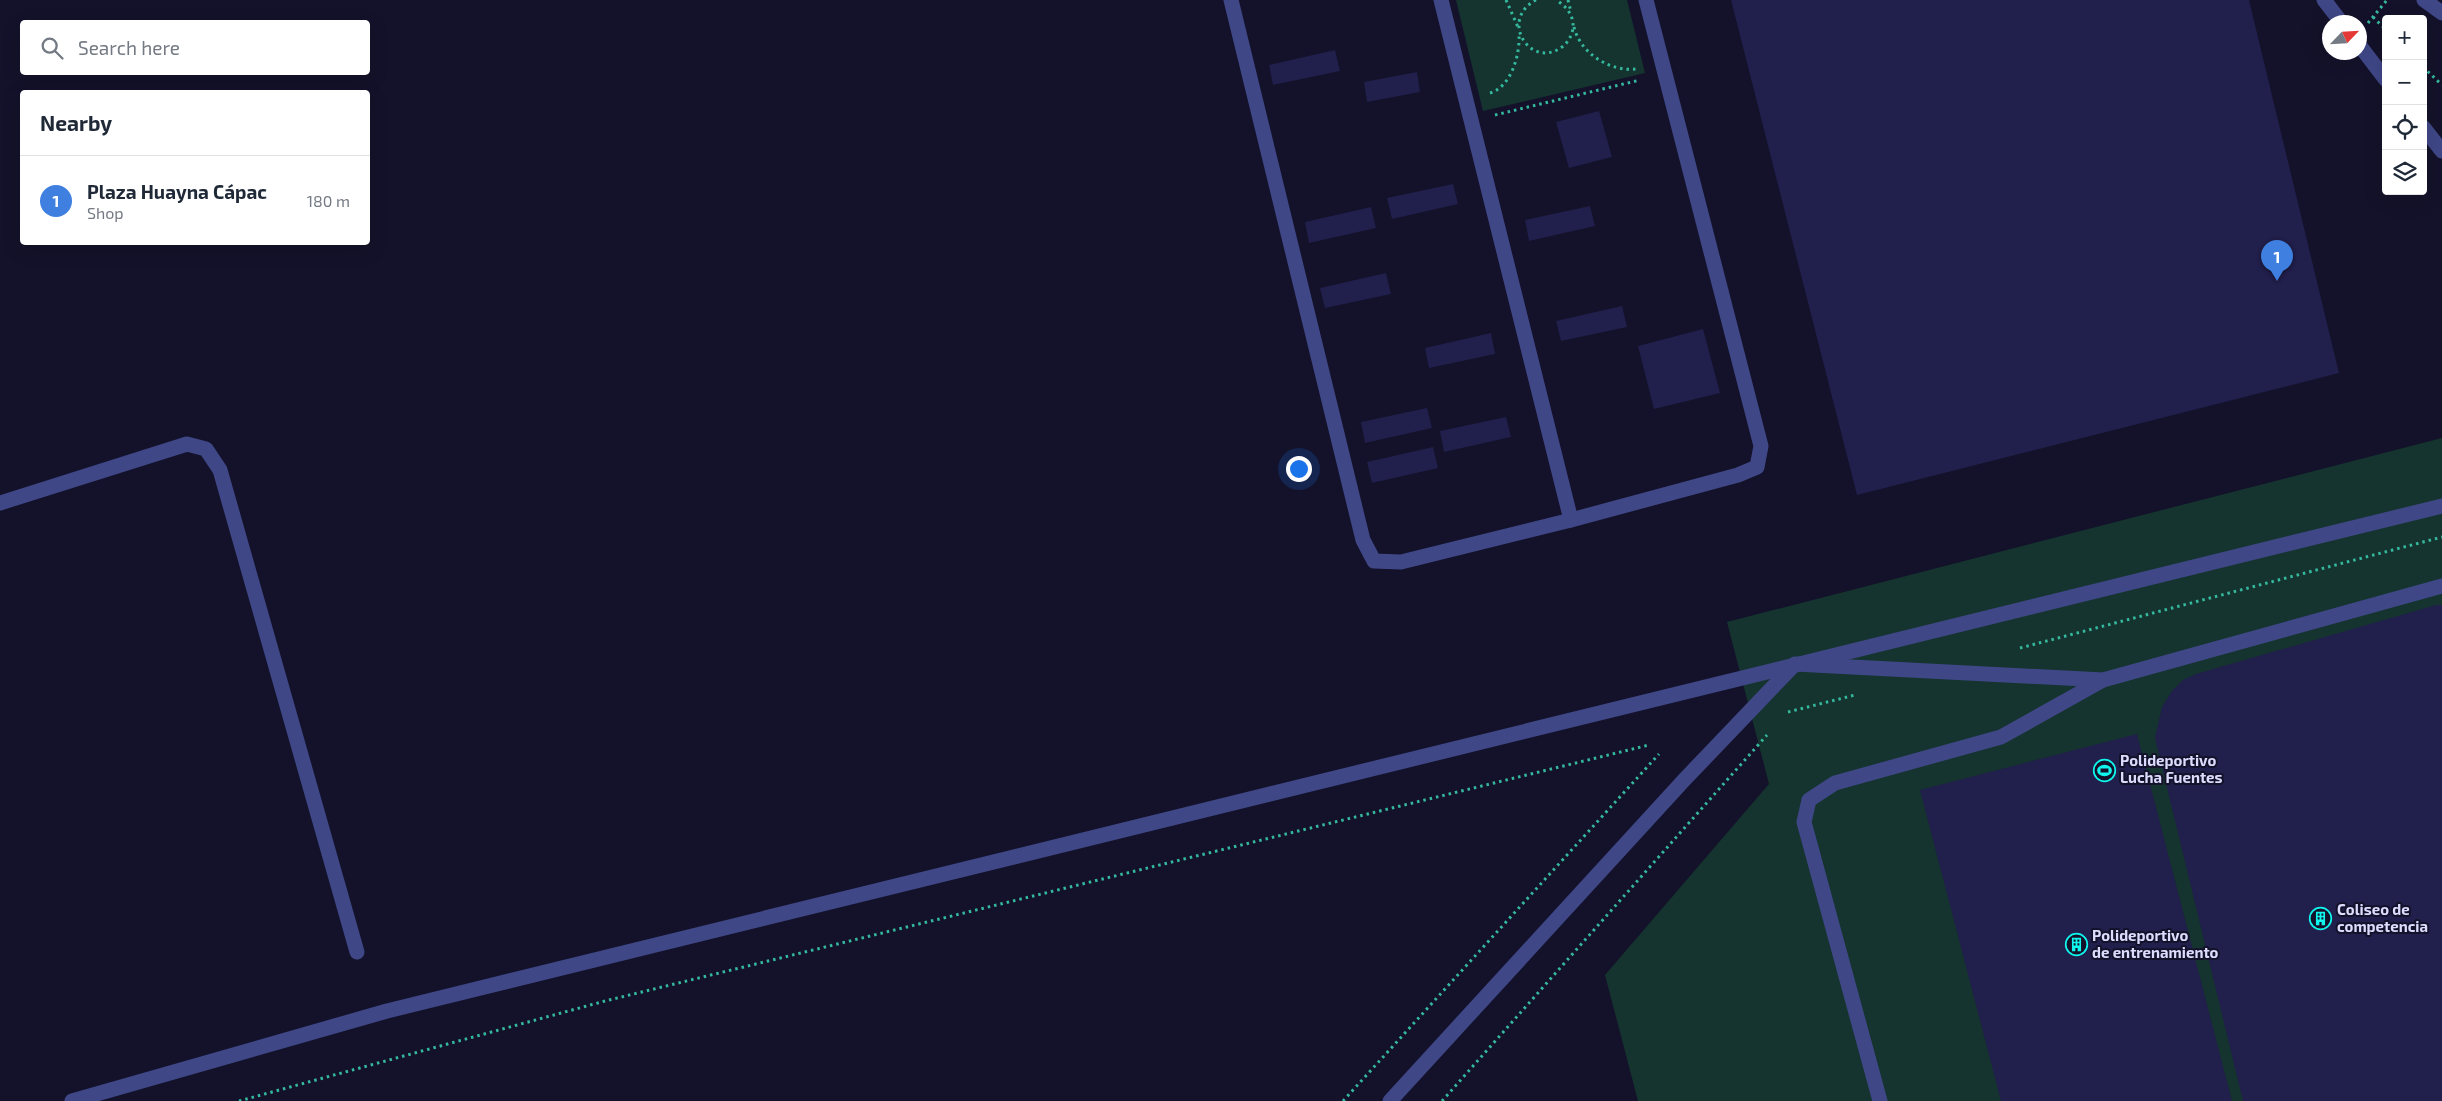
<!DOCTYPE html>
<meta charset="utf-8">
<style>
:root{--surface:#fff;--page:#f2f2f3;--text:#1f2937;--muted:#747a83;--line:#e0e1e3;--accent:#2563eb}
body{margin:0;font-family:"Exo 2",sans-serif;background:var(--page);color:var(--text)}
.controls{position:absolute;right:15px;top:15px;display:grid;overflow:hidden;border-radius:5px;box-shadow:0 5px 20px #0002}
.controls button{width:45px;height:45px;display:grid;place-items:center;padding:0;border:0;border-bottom:1px solid var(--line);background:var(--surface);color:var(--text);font:25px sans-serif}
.compass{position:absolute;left:2322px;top:15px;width:45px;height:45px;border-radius:50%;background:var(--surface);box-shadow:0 5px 20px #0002;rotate:65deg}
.you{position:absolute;left:1298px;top:468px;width:18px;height:18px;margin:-12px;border:4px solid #fff;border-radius:50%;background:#1a73e8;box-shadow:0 0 0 8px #1a73e833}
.badge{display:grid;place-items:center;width:32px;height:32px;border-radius:50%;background:var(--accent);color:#fff;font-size:16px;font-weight:700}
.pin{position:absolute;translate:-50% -41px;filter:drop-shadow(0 1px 2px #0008)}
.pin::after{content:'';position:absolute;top:26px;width:18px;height:15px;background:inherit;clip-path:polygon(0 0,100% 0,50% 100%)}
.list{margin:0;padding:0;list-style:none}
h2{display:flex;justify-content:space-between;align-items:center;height:65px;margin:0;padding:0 20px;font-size:21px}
h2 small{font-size:16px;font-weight:400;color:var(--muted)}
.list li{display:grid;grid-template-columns:32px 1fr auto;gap:15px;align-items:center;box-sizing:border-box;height:90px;padding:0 20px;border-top:1px solid var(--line)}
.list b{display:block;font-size:19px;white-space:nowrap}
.list p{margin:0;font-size:16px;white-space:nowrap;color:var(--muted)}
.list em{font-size:16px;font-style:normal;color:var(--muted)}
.icon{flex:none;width:28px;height:28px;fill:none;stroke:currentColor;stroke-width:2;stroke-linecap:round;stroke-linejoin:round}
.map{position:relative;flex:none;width:2442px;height:1101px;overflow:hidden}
.search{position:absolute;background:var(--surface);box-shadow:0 5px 20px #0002;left:20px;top:20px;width:350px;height:55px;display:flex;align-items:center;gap:12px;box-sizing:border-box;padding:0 18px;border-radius:5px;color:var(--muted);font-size:19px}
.panel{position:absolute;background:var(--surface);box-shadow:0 5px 20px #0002;left:20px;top:90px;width:350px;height:155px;border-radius:5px}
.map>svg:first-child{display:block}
.green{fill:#15342f}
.building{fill:#211f4b}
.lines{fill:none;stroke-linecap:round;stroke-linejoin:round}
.path{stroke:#35b99e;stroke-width:3;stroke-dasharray:2.5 4;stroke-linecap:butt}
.minor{stroke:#3f4787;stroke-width:15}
.labels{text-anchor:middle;stroke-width:4;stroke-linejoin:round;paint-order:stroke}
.poi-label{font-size:15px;font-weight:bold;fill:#dcddfe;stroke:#13122a;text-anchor:start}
</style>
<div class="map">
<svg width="2442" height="1101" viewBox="0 0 2442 1101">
<rect width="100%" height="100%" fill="#13122a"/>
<g class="green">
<polygon points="1456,0 1627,0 1645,73 1483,111"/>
<polygon points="2442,438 2442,1101 1638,1101 1605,975 1769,784 1727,622"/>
</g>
<g class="building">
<polygon points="1731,0 2249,0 2339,373 1857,495"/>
<polygon points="1335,50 1340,71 1273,85 1269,65"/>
<polygon points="1417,72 1420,92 1367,102 1364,82"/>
<polygon points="1599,111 1612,157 1569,168 1556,122"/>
<polygon points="1453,184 1458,204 1392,219 1387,198"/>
<polygon points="1590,206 1595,226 1529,241 1525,220"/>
<polygon points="1371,207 1376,228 1309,243 1305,222"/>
<polygon points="1386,273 1391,294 1325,308 1320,288"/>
<polygon points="1622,306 1627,327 1561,341 1556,321"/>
<polygon points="1703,329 1720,393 1654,409 1638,346"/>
<polygon points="1491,333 1495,354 1429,368 1425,348"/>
<polygon points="1427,408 1432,428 1365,443 1361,422"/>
<polygon points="1506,417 1511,437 1444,452 1440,431"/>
<polygon points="1433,447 1438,468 1372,483 1367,462"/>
<polygon points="2436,605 2442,605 2442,1101 2243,1101 2155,738 2162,707 2172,691 2183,680 2196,674"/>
<polygon points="2137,734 2232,1101 2001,1101 1920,790"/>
</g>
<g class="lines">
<g class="path">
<polyline points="1506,0 1518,27"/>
<path d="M1536,0C1498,20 1531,70 1562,47C1568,43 1572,35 1573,28C1574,15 1566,6 1556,0"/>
<polyline points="1568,0 1571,12"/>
<polyline points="2373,17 2386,30"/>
<polyline points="2368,23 2387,0"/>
<path d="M1574,27C1580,53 1610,72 1636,69"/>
<polyline points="2423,67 2442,85"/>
<path d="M1490,93C1511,87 1520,55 1519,35"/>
<polyline points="1495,115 1640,80"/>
<polyline points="2020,648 2442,537"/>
<polyline points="1788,712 1855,695"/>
<polyline points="239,1101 605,1001 1649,745"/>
<polyline points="1343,1101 1659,754"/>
<polyline points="1442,1101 1767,735"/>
</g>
<g class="minor">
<polyline points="1231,0 1363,540 1374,561 1401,562 1571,520 1738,475 1757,467 1761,446 1646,0"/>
<polyline points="1441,0 1571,520"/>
<polyline points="2324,0 2341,22"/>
<polyline points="2424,0 2442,13"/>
<polyline points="2360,46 2386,80"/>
<polyline points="2423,127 2442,151"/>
<polyline points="0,503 187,444 206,449 220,470 357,952"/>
<polyline points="72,1101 387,1011 2442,506"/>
<polyline points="1390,1101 1685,779 1795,664 2103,680 2442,586"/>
<polyline points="1880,1101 1804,822 1809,800 1835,783 2001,737 2103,680"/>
</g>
</g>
<defs>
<symbol id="stadium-ring" viewBox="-11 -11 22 22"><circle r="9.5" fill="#13122a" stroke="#10f6ec" stroke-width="1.5"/><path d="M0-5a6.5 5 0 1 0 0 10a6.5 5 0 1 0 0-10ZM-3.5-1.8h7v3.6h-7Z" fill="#10f6ec"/></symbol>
<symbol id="building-ring" viewBox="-11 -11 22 22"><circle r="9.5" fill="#13122a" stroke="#10f6ec" stroke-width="1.5"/><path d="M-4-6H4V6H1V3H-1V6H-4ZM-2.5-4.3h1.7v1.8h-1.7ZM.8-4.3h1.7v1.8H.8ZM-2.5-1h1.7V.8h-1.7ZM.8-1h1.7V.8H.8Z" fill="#10f6ec"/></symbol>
</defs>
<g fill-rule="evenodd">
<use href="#stadium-ring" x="2092" y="758" width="25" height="25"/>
<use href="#building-ring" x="2308" y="906" width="25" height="25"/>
<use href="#building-ring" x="2064" y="932" width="25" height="25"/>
</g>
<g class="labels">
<g class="poi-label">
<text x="2120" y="766">Polideportivo<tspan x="2120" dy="17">Lucha Fuentes</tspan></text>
<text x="2337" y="915">Coliseo de<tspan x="2337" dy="17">competencia</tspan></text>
<text x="2092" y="941">Polideportivo<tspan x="2092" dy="17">de entrenamiento</tspan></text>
</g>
</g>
</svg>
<div class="controls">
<button>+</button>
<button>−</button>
<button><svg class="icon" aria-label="locate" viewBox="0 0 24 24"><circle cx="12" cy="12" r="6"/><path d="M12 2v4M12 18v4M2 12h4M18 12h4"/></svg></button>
<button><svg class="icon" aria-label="layers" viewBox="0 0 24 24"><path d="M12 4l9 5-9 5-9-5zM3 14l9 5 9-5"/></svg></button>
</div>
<svg class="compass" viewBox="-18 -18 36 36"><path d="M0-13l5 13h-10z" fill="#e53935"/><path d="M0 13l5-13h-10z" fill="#747a83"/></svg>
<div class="you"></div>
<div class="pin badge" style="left:2277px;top:281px;background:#3f7fe0">1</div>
<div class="search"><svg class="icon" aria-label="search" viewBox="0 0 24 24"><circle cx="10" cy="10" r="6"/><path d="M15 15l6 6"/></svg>Search here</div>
<section class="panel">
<h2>Nearby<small></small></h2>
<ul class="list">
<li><span class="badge" style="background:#3f7fe0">1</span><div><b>Plaza Huayna Cápac</b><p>Shop</p></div><em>180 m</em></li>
</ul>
</section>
</div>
